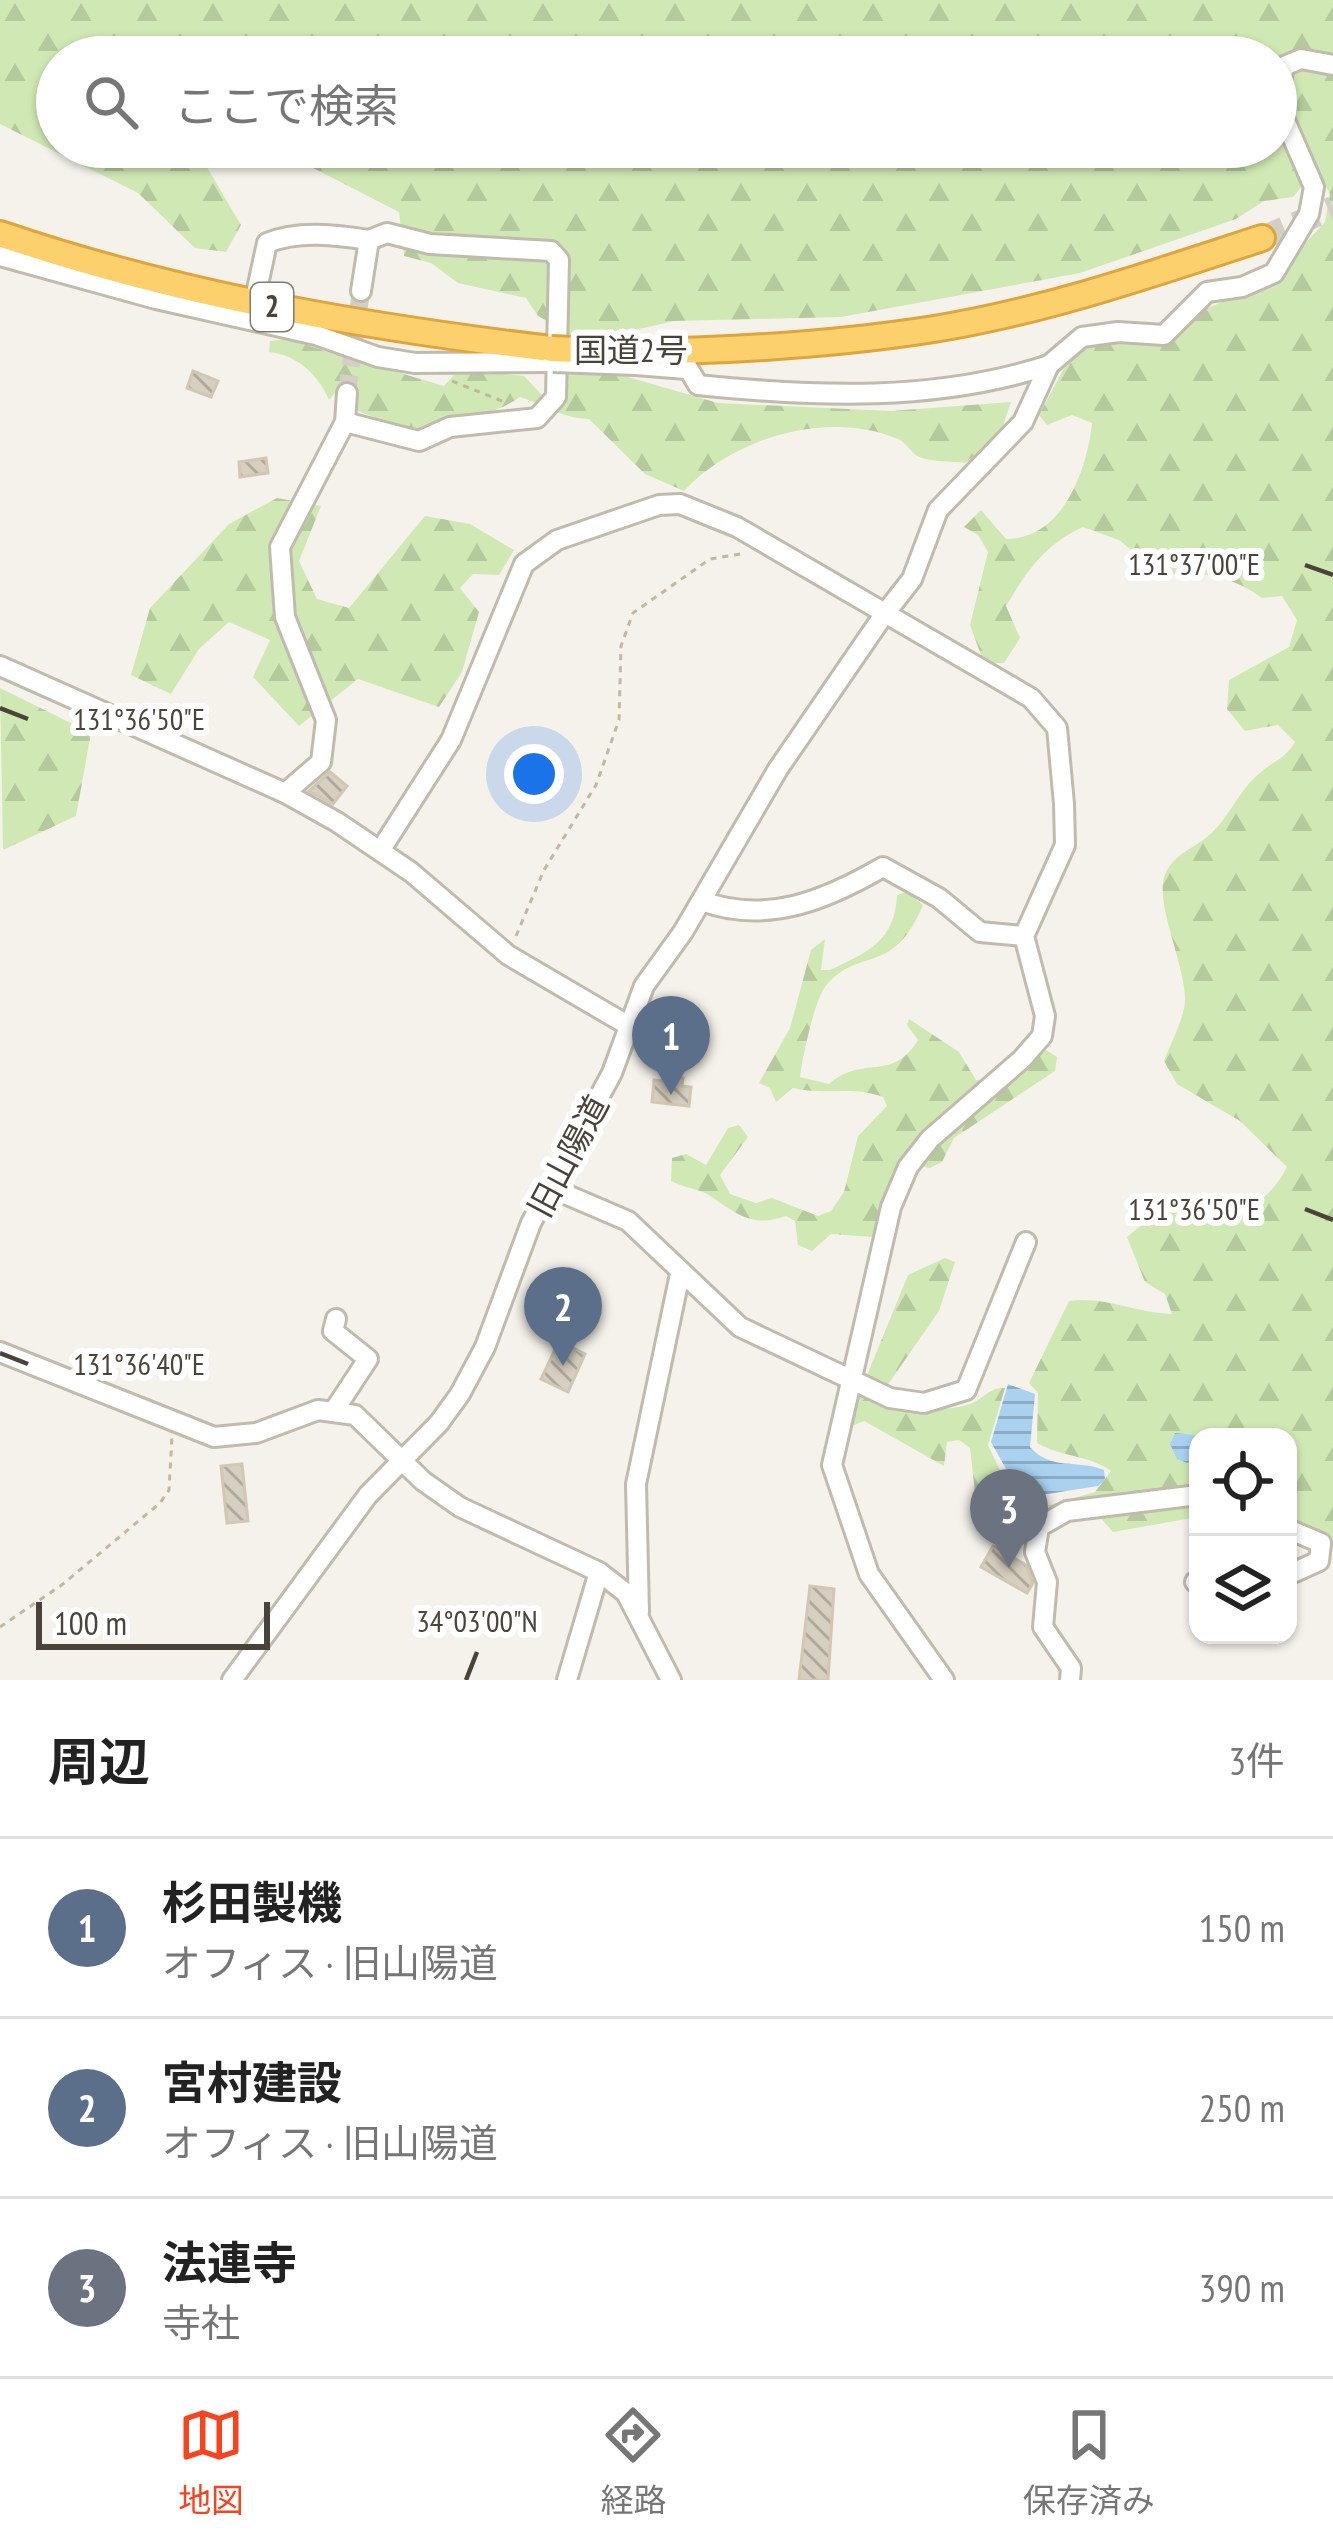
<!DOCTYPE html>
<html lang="ja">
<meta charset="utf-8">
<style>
:root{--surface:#fff;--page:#f6f6f6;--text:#222;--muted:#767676;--line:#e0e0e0;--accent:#f9431e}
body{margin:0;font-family:"PT Sans Narrow","Noto Sans JP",sans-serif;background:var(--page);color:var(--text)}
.controls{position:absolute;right:36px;bottom:36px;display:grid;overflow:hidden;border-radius:24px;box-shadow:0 3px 9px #0004}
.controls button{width:108px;height:108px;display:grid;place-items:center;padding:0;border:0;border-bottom:3px solid var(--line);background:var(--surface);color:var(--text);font:60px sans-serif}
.scale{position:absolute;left:36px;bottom:30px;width:234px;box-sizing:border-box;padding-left:12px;border:6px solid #4a4339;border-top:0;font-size:33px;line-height:42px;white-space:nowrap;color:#4a4339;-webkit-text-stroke:9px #fff;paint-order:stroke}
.you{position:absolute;left:534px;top:774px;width:42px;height:42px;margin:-30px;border:9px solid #fff;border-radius:50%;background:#1a73e8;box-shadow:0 0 0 18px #1a73e833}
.badge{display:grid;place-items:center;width:78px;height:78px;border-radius:50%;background:var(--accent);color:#fff;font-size:39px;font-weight:700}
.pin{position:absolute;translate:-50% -99px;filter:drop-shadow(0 3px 6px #0008)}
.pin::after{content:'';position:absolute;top:63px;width:42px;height:36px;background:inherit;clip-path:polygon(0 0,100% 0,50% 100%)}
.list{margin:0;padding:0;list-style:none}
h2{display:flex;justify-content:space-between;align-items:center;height:156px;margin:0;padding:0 48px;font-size:51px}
h2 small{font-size:39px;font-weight:400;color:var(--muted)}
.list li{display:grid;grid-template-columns:78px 1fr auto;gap:36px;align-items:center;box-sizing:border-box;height:180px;padding:0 48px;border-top:3px solid var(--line)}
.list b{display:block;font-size:45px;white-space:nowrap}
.list p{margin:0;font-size:39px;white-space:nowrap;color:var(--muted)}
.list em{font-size:39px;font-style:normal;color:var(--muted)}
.icon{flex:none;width:66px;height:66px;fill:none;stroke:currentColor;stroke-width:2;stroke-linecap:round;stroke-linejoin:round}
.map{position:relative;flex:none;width:1333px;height:1680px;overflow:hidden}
.search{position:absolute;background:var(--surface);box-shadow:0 3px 9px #0004;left:36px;right:36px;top:36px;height:132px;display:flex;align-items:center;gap:30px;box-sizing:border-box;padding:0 42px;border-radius:66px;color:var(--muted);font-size:45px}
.sheet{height:696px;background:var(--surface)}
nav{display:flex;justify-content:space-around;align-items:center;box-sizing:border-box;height:168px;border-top:3px solid var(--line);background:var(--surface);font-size:33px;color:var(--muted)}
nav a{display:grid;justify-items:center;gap:6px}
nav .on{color:var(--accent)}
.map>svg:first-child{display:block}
.forest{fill:url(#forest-firs)}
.water{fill:url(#water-rules)}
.building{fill:url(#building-back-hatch);stroke:#d2c7b3;stroke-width:3}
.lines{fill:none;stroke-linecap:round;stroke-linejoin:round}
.minor-tunnel{stroke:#d3cfc7;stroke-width:18;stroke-dasharray:18 9;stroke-linecap:butt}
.highway-tunnel{stroke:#d3cfc7;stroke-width:24;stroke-dasharray:24 12;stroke-linecap:butt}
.minor-casing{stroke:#c1bbad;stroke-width:24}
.highway-casing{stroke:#dea53d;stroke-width:30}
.path{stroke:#c3b79e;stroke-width:3;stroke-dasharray:6 6;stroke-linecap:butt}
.minor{stroke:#fff;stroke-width:18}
.highway{stroke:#fdd06e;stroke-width:24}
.minor-bridge-casing{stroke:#c1bbad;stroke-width:24;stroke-linecap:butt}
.highway-bridge-casing{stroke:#dea53d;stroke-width:30;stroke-linecap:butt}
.minor-bridge{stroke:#fff;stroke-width:18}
.highway-bridge{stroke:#fdd06e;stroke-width:24}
.ticks{fill:none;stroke:#4a4339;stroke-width:4.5}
.labels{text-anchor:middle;stroke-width:12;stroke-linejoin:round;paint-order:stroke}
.shield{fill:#fff;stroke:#807b74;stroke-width:3}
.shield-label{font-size:30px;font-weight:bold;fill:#4a4339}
.street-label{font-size:33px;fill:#4a4339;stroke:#fff}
.ticks-label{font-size:30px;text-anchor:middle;fill:#4a4339;stroke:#fff;stroke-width:12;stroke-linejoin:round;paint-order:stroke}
</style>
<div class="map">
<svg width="1333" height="1680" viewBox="0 0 1333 1680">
<defs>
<pattern id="forest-firs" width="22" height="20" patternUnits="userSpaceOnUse" patternTransform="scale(3)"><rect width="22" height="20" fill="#d0e9b4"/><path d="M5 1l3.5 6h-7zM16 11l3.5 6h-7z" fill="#b4c99c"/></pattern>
<pattern id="water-rules" width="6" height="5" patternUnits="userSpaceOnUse" patternTransform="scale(3)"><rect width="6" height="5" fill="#a9d2f1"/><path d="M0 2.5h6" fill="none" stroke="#8cacc4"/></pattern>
<pattern id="building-back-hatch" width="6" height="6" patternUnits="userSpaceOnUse" patternTransform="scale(3)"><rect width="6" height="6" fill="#d7cfc0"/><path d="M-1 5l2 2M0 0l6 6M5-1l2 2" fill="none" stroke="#b0aa9d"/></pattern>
</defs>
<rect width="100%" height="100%" fill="#f5f2eb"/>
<g class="forest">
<path d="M0,0H1333V1548L1288,1516V1437H1198V1517L1113,1532L1086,1502L1039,1508L1095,1492L1111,1471C1089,1455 1061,1457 1037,1443L1038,1393L1029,1383L1069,1301C1105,1296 1136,1313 1172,1314L1165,1294L1145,1282L1127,1237L1171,1201L1204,1223C1241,1217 1270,1201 1287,1167L1240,1121L1177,1084L1164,1061C1171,1042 1184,1020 1185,1000C1186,965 1152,899 1166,872C1175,854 1194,848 1208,836C1229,819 1239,789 1261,772C1275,760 1285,759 1295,742L1278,725L1245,731L1227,709L1229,680L1289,647L1297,620L1282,596L1262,598C1230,575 1201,570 1162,575L1119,540L1083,527C1045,544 1027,571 1006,606L1020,638L1004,663H984L970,625L988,552L978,535L964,527L981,510L1006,539C1063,539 1087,470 1092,423L1072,415L1047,425L1039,415L1069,359L1094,344H1169L1200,311L1267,284L1325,222L1330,194L1323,181L1303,185L1293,197L1264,201L1236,219L1080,273L841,317L674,321L626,332L628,377L718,403L891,411L1011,402L1000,435L965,463C952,461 931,462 919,457C911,453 906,442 898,439C828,409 733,438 684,491L645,474L589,419C560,418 546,405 520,397C488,420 448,418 410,431L358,411L353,392L338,389L329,400C318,374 297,355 269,352L270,341L286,339L444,386L459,369L524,376L542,395L557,400L565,377L567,332L538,316L526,298L458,283L431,263L404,256L399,212L272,147H1276V57H57V147H195L241,225L226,252L195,248L138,193L0,124Z"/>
<polygon points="277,498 321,506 299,561 317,599 349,608 425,516 470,524 514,550 499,575 473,574 460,588 479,612 462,672 439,707 358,679 299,726 253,677 270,640 229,622 199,649 171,694 131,675 150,608 229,524"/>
<polygon points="0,688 91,733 76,816 3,850"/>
<path d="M907,892L923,905C892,979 858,945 825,987C815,999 802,1059 800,1077L829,1084C863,1054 892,1083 918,1040L907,1025L909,1019L959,1052L976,1080L1007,1084L1046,1050L1057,1057L1055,1071L954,1138L942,1162L930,1168L904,1163L873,1237L831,1234L812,1251L798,1245L795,1221L786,1216C751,1229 735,1212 707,1194C698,1189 682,1187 671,1181L672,1158L686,1154L706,1165L728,1128L739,1125L748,1137L720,1175L730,1194L756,1203L772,1198L818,1216L831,1211L844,1192L858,1136L887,1106L883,1097C852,1085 825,1096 793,1088L776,1102L770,1088L759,1083L790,1028L811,950L825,939L821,970H830C868,952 895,941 897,895Z"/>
<path d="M945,1258L955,1262L939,1311L882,1393C910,1403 939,1415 970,1404C984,1399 989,1387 1005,1388L988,1445L1005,1481L1003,1496L992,1501L975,1493L970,1448L959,1440L947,1442L944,1466L864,1421L845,1429L908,1275Z"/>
</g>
<g class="water">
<path d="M1008,1384L1035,1394L1030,1447C1051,1471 1077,1459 1104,1470L1105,1480L1098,1486L1029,1497L1019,1492L991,1442Z"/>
<polygon points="1175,1433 1214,1437 1198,1437 1198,1459 1187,1463 1177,1459 1170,1444"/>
</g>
<g class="building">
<polygon points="193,371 218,381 211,397 187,388"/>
<polygon points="266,458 268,473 240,477 239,462"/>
<polygon points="330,772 347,786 333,804 309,791"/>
<polygon points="663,1075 683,1078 682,1086 691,1087 689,1106 652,1102 654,1080 663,1081"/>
<polygon points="559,1341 585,1354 568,1392 541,1379"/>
<polygon points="242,1464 248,1521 227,1523 221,1466"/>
<polygon points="993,1546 1026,1565 1033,1583 1027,1593 981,1567"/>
<polygon points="810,1586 834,1589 828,1680 799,1680"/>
</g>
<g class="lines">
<polyline class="minor-tunnel" points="347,393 361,291"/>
<polyline class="highway-tunnel" points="1262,238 1333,208"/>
<defs>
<g id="minor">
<polyline points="0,256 156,299 316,335 378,357 415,363 553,362"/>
<path d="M254,303L267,243C298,230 337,235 369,240L361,291"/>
<path d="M678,351L698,385C816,397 936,402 1049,365"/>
<polyline points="636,365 686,369"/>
<polyline points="345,422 419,441 450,427 537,418 556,397 559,260 551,251 430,244 387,233 369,240"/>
<polyline points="0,666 285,793 337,822 411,872 508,955 629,1026"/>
<polyline points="285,793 321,762 326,720 285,617 280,547 345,422 347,393"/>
<polyline points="380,851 451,740 524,564 557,540 659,505 680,504 737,527 1031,698 1057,728 1064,804 1065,845 1024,936 1045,1016 1042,1036 1022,1059 930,1139 908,1167 891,1207 832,1465 869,1574 944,1680"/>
<path d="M702,901C767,925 826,900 883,867L939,898L980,932L1024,936"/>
<polyline points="551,1188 628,1221 740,1327 890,1398 924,1403 966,1390 1026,1242"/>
<polyline points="0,1352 214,1437 256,1433 318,1410 355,1415 423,1481 460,1507 599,1572 626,1593 671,1680"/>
<polyline points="335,1409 368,1359 333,1331 336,1319"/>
<polyline points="1288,1529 1321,1543 1319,1561 1288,1575"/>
<polyline points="1195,1582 1198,1583"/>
<polyline points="639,1612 636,1484 680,1274"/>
<polyline points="232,1680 368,1495 439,1423 460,1394 485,1347 531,1223 612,1073 644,986 683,932 778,769 883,616 912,579 938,510 1023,422 1049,365 1082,337 1118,332 1164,335 1207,292 1242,287 1274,273 1309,214 1314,187 1277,102 1284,66 1301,59 1333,65"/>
<polyline points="567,1680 599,1572"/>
<polyline points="1070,1680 1071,1668 1043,1627 1047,1582 1035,1552 1039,1527 1067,1511 1198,1495"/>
</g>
<g id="highway">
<path d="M0,234C179,295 364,327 551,349"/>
<path d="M622,352C726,351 832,345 934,329C1046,311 1155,273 1262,238"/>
</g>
</defs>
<use href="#minor" class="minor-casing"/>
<use href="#highway" class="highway-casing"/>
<g class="path">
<polyline points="452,381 504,402"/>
<polyline points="516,936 544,870 596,785 619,720 621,646 633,613 710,559 746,553"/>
<polyline points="0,1627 63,1584 160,1503 169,1490 172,1436"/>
</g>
<use href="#minor" class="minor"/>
<use href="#highway" class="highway"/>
<defs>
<polyline id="minor-bridge" points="553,362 636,365"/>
<polyline id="highway-bridge" points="551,349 622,352"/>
</defs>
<use href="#minor-bridge" class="minor-bridge-casing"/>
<use href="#highway-bridge" class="highway-bridge-casing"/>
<use href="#minor-bridge" class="minor-bridge"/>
<use href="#highway-bridge" class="highway-bridge"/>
</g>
<path class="ticks" d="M1305,565L1333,575M0,708L28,719M1305,1209L1333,1220M0,1353L28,1364M466,1680L477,1652"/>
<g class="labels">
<rect class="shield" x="251" y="283" width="42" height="48" rx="9"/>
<g class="shield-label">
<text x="272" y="317">2</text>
</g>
<g class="street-label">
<text x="631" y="362">国道2号</text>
<text transform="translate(568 1156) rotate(-62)" y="12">旧山陽道</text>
</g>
</g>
<g class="ticks-label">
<text x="1194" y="575">131°37'00"E</text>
<text x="139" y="730">131°36'50"E</text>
<text x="1194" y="1220">131°36'50"E</text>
<text x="139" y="1375">131°36'40"E</text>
<text x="477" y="1632">34°03'00"N</text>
</g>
</svg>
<div class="controls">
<button><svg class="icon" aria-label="locate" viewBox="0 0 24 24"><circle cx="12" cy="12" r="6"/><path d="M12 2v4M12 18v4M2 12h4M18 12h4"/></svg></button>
<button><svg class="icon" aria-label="layers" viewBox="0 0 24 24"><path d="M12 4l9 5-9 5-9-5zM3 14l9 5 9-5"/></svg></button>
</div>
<div class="scale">100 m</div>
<div class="you"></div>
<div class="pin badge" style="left:671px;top:1095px;background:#5c6f8a">1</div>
<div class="pin badge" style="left:563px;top:1366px;background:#5c6f8a">2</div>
<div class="pin badge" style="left:1009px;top:1568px;background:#6b7280">3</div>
<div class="search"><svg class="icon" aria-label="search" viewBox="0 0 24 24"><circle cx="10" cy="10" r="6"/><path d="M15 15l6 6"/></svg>ここで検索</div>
</div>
<section class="sheet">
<h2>周辺<small>3件</small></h2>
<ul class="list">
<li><span class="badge" style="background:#5c6f8a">1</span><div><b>杉田製機</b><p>オフィス · 旧山陽道</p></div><em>150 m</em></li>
<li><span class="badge" style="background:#5c6f8a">2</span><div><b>宮村建設</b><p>オフィス · 旧山陽道</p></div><em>250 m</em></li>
<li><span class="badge" style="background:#6b7280">3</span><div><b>法連寺</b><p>寺社</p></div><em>390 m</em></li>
</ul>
</section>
<nav>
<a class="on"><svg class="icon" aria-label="map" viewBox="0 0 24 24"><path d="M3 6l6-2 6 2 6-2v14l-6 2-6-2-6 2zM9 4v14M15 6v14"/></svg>地図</a>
<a><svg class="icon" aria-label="directions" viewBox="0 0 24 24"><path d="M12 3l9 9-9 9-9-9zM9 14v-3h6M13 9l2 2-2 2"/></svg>経路</a>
<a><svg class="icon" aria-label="saved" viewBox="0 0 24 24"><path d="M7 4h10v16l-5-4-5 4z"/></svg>保存済み</a>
</nav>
